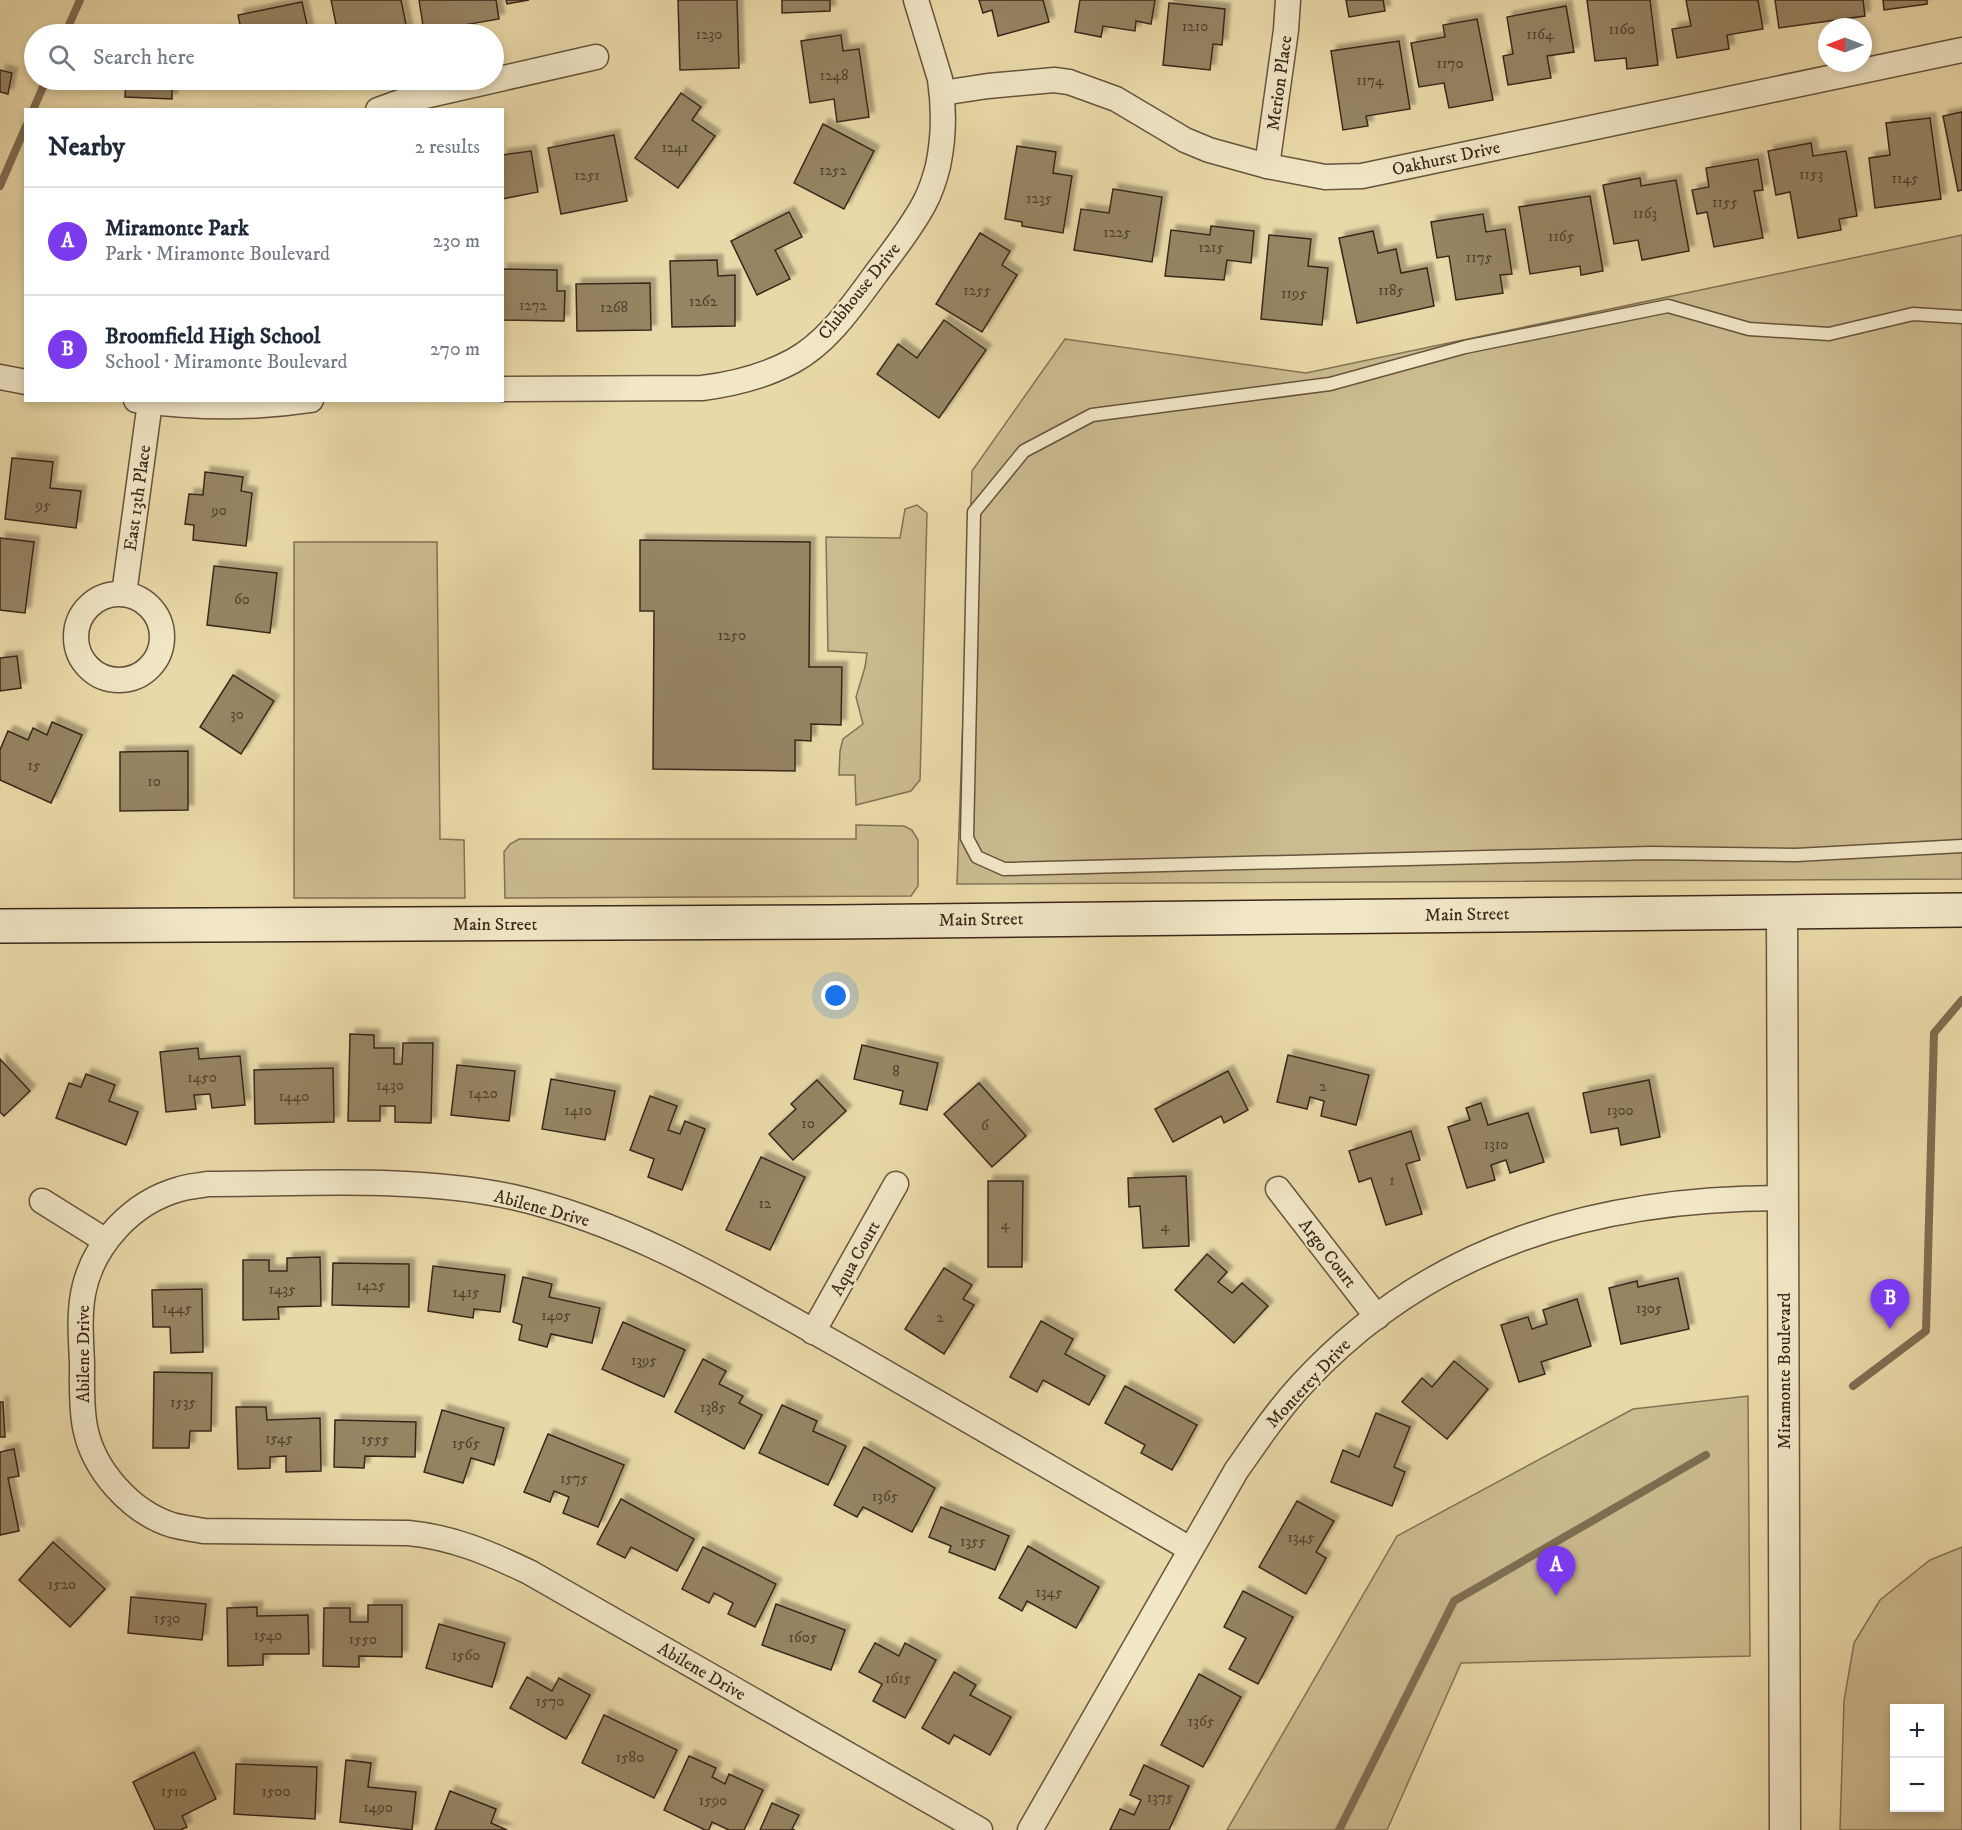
<!DOCTYPE html>
<meta charset="utf-8">
<style>
:root{--surface:#fff;--page:#f6f6f7;--text:#1f2937;--muted:#747a83;--line:#e0e1e3;--accent:#7c3aed}
body{margin:0;font-family:"IM FELL DW Pica",serif;background:var(--page);color:var(--text)}
.controls{position:absolute;right:18px;bottom:18px;display:grid;overflow:hidden;border-radius:0px;box-shadow:0 3px 9px #0003}
.controls button{width:54px;height:54px;display:grid;place-items:center;padding:0;border:0;border-bottom:2px solid var(--line);background:var(--surface);color:var(--text);font:30px sans-serif}
.compass{position:absolute;left:1818px;top:18px;width:54px;height:54px;border-radius:50%;background:var(--surface);box-shadow:0 3px 9px #0003;rotate:270deg}
.you{position:absolute;left:836px;top:996px;width:21px;height:21px;margin:-15px;border:4px solid #fff;border-radius:50%;background:#1a73e8;box-shadow:0 0 0 9px #1a73e833}
.badge{display:grid;place-items:center;width:39px;height:39px;border-radius:50%;background:var(--accent);color:#fff;font-size:20px;font-weight:700}
.pin{position:absolute;translate:-50% -50px;filter:drop-shadow(0 2px 3px #0008)}
.pin::after{content:'';position:absolute;top:32px;width:21px;height:18px;background:inherit;clip-path:polygon(0 0,100% 0,50% 100%)}
.list{margin:0;padding:0;list-style:none}
h2{display:flex;justify-content:space-between;align-items:center;height:78px;margin:0;padding:0 24px;font-size:26px}
h2 small{font-size:20px;font-weight:400;color:var(--muted)}
.list li{display:grid;grid-template-columns:39px 1fr auto;gap:18px;align-items:center;box-sizing:border-box;height:108px;padding:0 24px;border-top:2px solid var(--line)}
.list b{display:block;font-size:22px;white-space:nowrap}
.list p{margin:0;font-size:20px;white-space:nowrap;color:var(--muted)}
.list em{font-size:20px;font-style:normal;color:var(--muted)}
.icon{flex:none;width:33px;height:33px;fill:none;stroke:currentColor;stroke-width:2;stroke-linecap:round;stroke-linejoin:round}
.map{position:relative;flex:none;width:1962px;height:1830px;overflow:hidden}
.search{position:absolute;background:var(--surface);box-shadow:0 3px 9px #0003;left:24px;top:24px;width:480px;height:66px;display:flex;align-items:center;gap:15px;box-sizing:border-box;padding:0 21px;border-radius:33px;color:var(--muted);font-size:22px}
.panel{position:absolute;background:var(--surface);box-shadow:0 3px 9px #0003;left:24px;top:108px;width:480px;height:294px;border-radius:0px}
.map>svg:first-child{display:block}
.green{fill:#ccbb90;stroke:#837256;stroke-width:1.5;fill-rule:evenodd}
.lines{fill:none;stroke-linecap:round;stroke-linejoin:round}
.stream{stroke:#806e53;stroke-width:8}
.building{fill:#968464;stroke:#3a281b;stroke-width:1.5;filter:url(#shadow)}
.service-casing{stroke:#66543e;stroke-width:15}
.minor-casing{stroke:#66543e;stroke-width:27}
.tertiary-casing{stroke:#66543e;stroke-width:33}
.secondary-casing{stroke:#3a281b;stroke-width:36}
.service{stroke:#f1e6c6;stroke-width:12}
.minor{stroke:#f1e6c6;stroke-width:24}
.tertiary{stroke:#f1e6c6;stroke-width:30}
.secondary{stroke:#f1e6c6;stroke-width:33}
.labels{text-anchor:middle;stroke-width:4.5;stroke-linejoin:round;paint-order:stroke}
.number-label{font-size:15px;fill:#513f2d}
.street-label{font-size:18px;fill:#3a281b;stroke:#f1e6c6}
</style>
<div class="map">
<svg width="1962" height="1830" viewBox="0 0 1962 1830">
<defs>
<filter id="shadow"><feDropShadow dx="5.5" dy="-5.5" stdDeviation="1.5" flood-color="#0004"/></filter>
</defs>
<rect width="100%" height="100%" fill="#ead9a8"/>
<filter id="stains"><feTurbulence type="fractalNoise" baseFrequency=".00333" numOctaves="4"/><feColorMatrix values="0 0 0 0 .2 0 0 0 0 .09 0 0 0 0 .02 0 0 0 .5 -.17"/></filter>
<radialGradient id="worn" r=".72"><stop offset=".6" stop-color="#630" stop-opacity="0"/><stop offset="1" stop-color="#630" stop-opacity=".3"/></radialGradient>
<g class="green">
<polygon points="1962,235 1962,879 957,884 972,471 1065,339 1306,373"/>
<polygon points="917,505 927,513 920,780 911,791 856,805 855,775 839,775 840,751 843,739 863,724 856,697 865,667 867,653 828,651 826,537 900,538 905,509"/>
<polygon points="294,542 437,542 440,839 464,840 465,898 294,898"/>
<polygon points="856,825 904,826 912,830 918,840 918,886 911,896 505,898 504,852 510,844 519,839 856,839"/>
<polygon points="1748,1396 1750,1656 1461,1663 1387,1830 1227,1830 1397,1536 1633,1409"/>
<path d="M1962,1547V1830H1840L1844,1701L1854,1643L1880,1600L1930,1560ZM1940,1708V1808H1894V1708Z"/>
</g>
<g class="lines">
<g class="stream">
<polyline points="65,34 80,0"/>
<polyline points="33,110 46,80"/>
<polyline points="0,186 26,126"/>
<polyline points="1853,1386 1926,1331 1934,1033 1962,1000"/>
<polyline points="1339,1830 1454,1601 1706,1455"/>
</g>
</g>
<g class="building">
<polygon points="331,0 401,0 408,34 338,34"/>
<polygon points="419,0 496,0 499,19 424,32"/>
<polygon points="506,0 529,0 507,4"/>
<polygon points="678,0 737,0 739,68 680,70"/>
<polygon points="782,0 830,0 830,11 782,13"/>
<polygon points="979,0 1043,0 1049,22 998,36 992,10 983,13"/>
<polygon points="1080,0 1155,0 1151,24 1136,21 1135,31 1103,26 1101,37 1075,32"/>
<polygon points="1346,0 1383,0 1385,11 1349,17"/>
<polygon points="1587,0 1650,0 1658,65 1627,69 1626,58 1595,61"/>
<polygon points="1686,0 1758,0 1763,29 1727,35 1729,49 1677,58 1672,29 1691,26"/>
<polygon points="1775,0 1863,0 1865,16 1779,28"/>
<polygon points="1883,0 1927,0 1927,4 1884,10"/>
<polygon points="302,2 309,34 242,34 238,15"/>
<polygon points="1169,3 1225,9 1222,45 1213,44 1210,70 1163,65"/>
<polygon points="1566,6 1574,52 1547,56 1551,78 1508,85 1503,56 1513,54 1507,17"/>
<polygon points="1477,19 1493,100 1449,108 1444,83 1419,87 1411,43 1445,37 1443,25"/>
<polygon points="841,35 843,51 859,49 869,117 837,122 834,99 810,103 801,41"/>
<polygon points="1399,41 1410,109 1366,116 1368,126 1343,130 1331,51"/>
<polygon points="0,70 12,73 8,94 0,92"/>
<polygon points="126,80 172,80 172,99 125,97"/>
<polygon points="681,93 701,107 692,120 715,136 678,188 635,158"/>
<polygon points="1962,112 1962,190 1958,191 1943,116"/>
<polygon points="1930,118 1941,199 1875,208 1869,158 1890,155 1886,123"/>
<polygon points="823,124 874,151 844,209 794,183"/>
<polygon points="614,135 627,201 561,214 548,148"/>
<polygon points="1811,143 1813,156 1846,151 1857,216 1839,219 1841,230 1798,238 1790,192 1776,195 1768,151"/>
<polygon points="1017,146 1056,152 1053,173 1072,176 1063,233 1022,226 1022,222 1005,219"/>
<polygon points="531,151 538,192 502,199 502,155"/>
<polygon points="1758,159 1763,190 1754,191 1763,238 1714,247 1707,212 1697,214 1692,190 1709,187 1706,168"/>
<polygon points="1640,178 1641,186 1676,180 1689,251 1642,260 1638,240 1614,244 1603,185"/>
<polygon points="1113,189 1162,197 1152,262 1074,250 1081,209 1109,213"/>
<polygon points="1590,196 1603,271 1581,275 1580,266 1530,274 1519,207"/>
<polygon points="789,212 802,237 775,250 790,279 757,295 731,241"/>
<polygon points="1483,214 1486,232 1505,229 1512,274 1500,275 1503,293 1456,300 1449,256 1437,258 1431,222"/>
<polygon points="1211,226 1254,231 1251,263 1227,260 1224,280 1165,276 1171,230 1210,235"/>
<polygon points="1373,231 1378,253 1396,249 1401,273 1427,268 1434,306 1357,323 1339,238"/>
<polygon points="980,233 1010,251 1002,265 1017,275 982,332 936,304"/>
<polygon points="1269,235 1311,239 1308,266 1328,268 1322,325 1261,319"/>
<polygon points="717,260 718,276 735,275 735,326 672,327 670,261"/>
<polygon points="502,269 557,270 557,291 565,291 564,321 502,320"/>
<polygon points="650,283 651,330 577,331 576,284"/>
<polygon points="944,320 986,350 939,418 877,374 898,344 917,358"/>
<polygon points="12,458 53,462 50,488 81,491 76,528 5,519"/>
<polygon points="205,472 243,477 241,491 252,493 246,546 193,540 194,525 185,524 189,494 203,495"/>
<polygon points="0,538 34,542 25,613 0,610"/>
<polygon points="640,540 810,542 809,667 842,667 841,725 811,724 811,741 795,740 795,771 653,769 654,611 640,611"/>
<polygon points="214,566 277,573 270,633 207,625"/>
<polygon points="17,656 21,688 0,691 0,658"/>
<polygon points="233,675 274,701 241,754 200,727"/>
<polygon points="52,722 82,735 51,803 0,780 0,750 8,731 28,740 33,728 47,735"/>
<polygon points="188,751 188,810 120,811 120,752"/>
<polygon points="350,1034 374,1035 374,1048 394,1048 394,1064 402,1064 403,1043 433,1043 431,1123 395,1122 395,1106 380,1106 380,1121 348,1121"/>
<polygon points="862,1045 938,1063 927,1110 900,1104 903,1091 854,1079"/>
<polygon points="198,1048 199,1059 240,1056 245,1105 212,1108 210,1094 194,1095 196,1109 166,1112 160,1052"/>
<polygon points="1288,1055 1369,1075 1356,1125 1321,1116 1324,1101 1310,1097 1307,1109 1277,1102"/>
<polygon points="0,1059 30,1091 4,1116 0,1112"/>
<polygon points="457,1065 515,1071 509,1121 451,1115"/>
<polygon points="333,1068 334,1122 255,1124 254,1070"/>
<polygon points="1228,1071 1248,1110 1224,1123 1221,1116 1173,1142 1155,1109"/>
<polygon points="86,1074 115,1085 109,1101 138,1112 126,1145 56,1118 69,1083 81,1087"/>
<polygon points="551,1079 615,1091 605,1140 542,1129"/>
<polygon points="817,1080 846,1111 793,1160 769,1134 796,1109 791,1104"/>
<polygon points="1649,1080 1660,1137 1621,1145 1618,1128 1591,1133 1583,1093"/>
<polygon points="979,1083 1026,1136 992,1167 944,1114"/>
<polygon points="650,1096 677,1106 668,1130 680,1134 685,1121 705,1129 682,1190 648,1177 654,1159 630,1150"/>
<polygon points="1481,1103 1488,1125 1528,1113 1544,1162 1510,1173 1506,1160 1491,1165 1495,1180 1467,1188 1448,1127 1470,1120 1466,1108"/>
<polygon points="1411,1131 1420,1160 1406,1164 1422,1214 1386,1225 1371,1178 1359,1182 1349,1151"/>
<polygon points="761,1157 805,1177 770,1250 726,1230"/>
<polygon points="1186,1176 1189,1246 1143,1248 1140,1206 1129,1207 1128,1178"/>
<polygon points="988,1181 1023,1181 1022,1267 988,1267"/>
<polygon points="1207,1254 1227,1272 1218,1282 1232,1293 1242,1283 1268,1306 1234,1343 1175,1290"/>
<polygon points="320,1257 321,1306 278,1307 279,1319 243,1320 243,1260 269,1260 269,1271 287,1271 287,1258"/>
<polygon points="333,1263 409,1264 409,1307 332,1305"/>
<polygon points="433,1266 505,1275 500,1312 474,1309 473,1318 428,1311"/>
<polygon points="944,1268 972,1285 963,1299 974,1305 944,1354 905,1329"/>
<polygon points="523,1277 552,1284 549,1297 600,1308 592,1343 551,1334 547,1347 519,1340 522,1325 513,1322"/>
<polygon points="1678,1278 1689,1329 1621,1344 1609,1288 1637,1281 1638,1287"/>
<polygon points="202,1289 203,1352 171,1353 170,1327 153,1327 152,1290"/>
<polygon points="1577,1299 1591,1346 1541,1362 1545,1374 1519,1382 1501,1325 1528,1317 1532,1329 1547,1324 1543,1310"/>
<polygon points="1041,1321 1073,1339 1065,1354 1105,1376 1089,1405 1043,1380 1037,1392 1010,1377"/>
<polygon points="623,1322 685,1350 664,1397 602,1369"/>
<polygon points="703,1359 726,1371 719,1384 743,1396 739,1403 762,1415 744,1449 675,1412"/>
<polygon points="1454,1361 1488,1389 1447,1439 1402,1402 1422,1378 1432,1387"/>
<polygon points="154,1372 212,1373 211,1431 190,1431 189,1448 153,1448"/>
<polygon points="1125,1386 1197,1425 1172,1470 1141,1453 1145,1445 1105,1423"/>
<polygon points="0,1402 3,1402 5,1437 0,1437"/>
<polygon points="782,1405 817,1421 813,1431 846,1446 828,1485 759,1453"/>
<polygon points="236,1407 266,1407 267,1420 320,1418 321,1471 286,1472 286,1456 270,1457 270,1468 238,1469"/>
<polygon points="442,1410 504,1428 494,1465 471,1458 463,1483 424,1472"/>
<polygon points="1376,1413 1410,1427 1394,1467 1405,1472 1392,1506 1331,1482 1343,1450 1359,1457"/>
<polygon points="335,1420 416,1422 415,1457 365,1456 364,1468 334,1467"/>
<polygon points="548,1434 624,1465 598,1527 563,1513 569,1497 554,1491 550,1502 524,1492"/>
<polygon points="864,1447 935,1488 912,1532 863,1507 857,1517 834,1505"/>
<polygon points="14,1449 19,1476 8,1478 19,1531 0,1535 0,1452"/>
<polygon points="621,1499 694,1539 677,1571 631,1547 625,1558 597,1544"/>
<polygon points="1297,1501 1334,1521 1316,1552 1326,1558 1306,1594 1259,1567"/>
<polygon points="941,1507 1009,1536 995,1570 949,1552 951,1546 929,1537"/>
<polygon points="53,1542 105,1589 70,1627 19,1580"/>
<polygon points="1028,1546 1099,1587 1076,1628 1027,1601 1022,1611 999,1598"/>
<polygon points="703,1547 776,1584 755,1627 728,1614 733,1603 714,1593 709,1603 682,1589"/>
<polygon points="1243,1591 1293,1617 1258,1684 1229,1669 1246,1638 1224,1627"/>
<polygon points="131,1597 206,1604 202,1640 128,1633"/>
<polygon points="776,1604 845,1630 831,1670 762,1645"/>
<polygon points="368,1605 402,1605 402,1657 359,1656 359,1667 323,1666 324,1608 350,1608 350,1622 368,1622"/>
<polygon points="257,1607 257,1616 308,1615 309,1654 263,1654 263,1665 228,1666 227,1608"/>
<polygon points="439,1624 505,1643 492,1687 426,1668"/>
<polygon points="875,1643 899,1656 905,1643 936,1660 905,1718 873,1701 882,1684 859,1672"/>
<polygon points="954,1672 976,1685 970,1695 1011,1717 990,1755 954,1735 949,1744 922,1728"/>
<polygon points="1199,1674 1241,1697 1203,1767 1161,1745"/>
<polygon points="527,1677 552,1691 559,1678 590,1695 566,1739 510,1708"/>
<polygon points="604,1715 677,1750 654,1798 582,1763"/>
<polygon points="194,1752 216,1799 182,1816 187,1827 180,1830 155,1830 133,1782"/>
<polygon points="689,1756 716,1768 712,1777 725,1784 729,1774 763,1790 744,1830 729,1830 712,1822 709,1830 705,1830 664,1810"/>
<polygon points="346,1760 371,1763 368,1787 416,1792 412,1830 340,1822"/>
<polygon points="236,1764 317,1767 315,1819 234,1814"/>
<polygon points="1144,1765 1189,1786 1169,1830 1110,1830 1120,1809 1134,1815 1141,1800 1130,1795"/>
<polygon points="450,1791 496,1809 491,1823 507,1830 435,1830"/>
<polygon points="772,1803 799,1815 792,1829 795,1830 760,1830"/>
</g>
<g class="lines">
<defs>
<polyline id="service" points="1962,317 1913,314 1829,334 1749,329 1668,306 1465,347 1330,384 1092,415 1024,451 974,512 967,838 977,857 1004,869 1651,853 1796,855 1962,846"/>
<g id="minor">
<polyline points="942,93 988,86 1054,80 1069,82 1116,99 1185,140 1209,150 1267,166 1325,177 1362,176 1962,50"/>
<polyline points="378,110 403,101 596,57"/>
<polyline points="1267,166 1286,30 1288,0"/>
<polyline points="0,377 26,382"/>
<path d="M502,389L702,388C734,384 765,376 793,361C828,342 852,306 875,275C892,252 910,230 924,204C930,193 935,178 938,166C944,138 944,107 940,79L916,0"/>
<path d="M136,400C195,408 252,409 311,400"/>
<circle cx="119" cy="637" r="43"/>
<polyline points="124,594 150,402"/>
<polyline points="1278,1189 1377,1317"/>
<polyline points="42,1201 106,1241"/>
<polyline points="813,1332 896,1184"/>
<path d="M980,1830L529,1572C489,1553 452,1537 408,1533L204,1531C194,1529 183,1528 172,1525C131,1512 93,1470 85,1427C81,1406 82,1384 82,1363C81,1340 79,1317 83,1294C92,1245 132,1202 180,1189C189,1186 198,1186 207,1184C308,1184 415,1176 513,1197C634,1224 743,1292 850,1352C963,1417 1077,1483 1190,1549"/>
<path d="M1030,1830L1236,1471C1257,1441 1277,1411 1302,1384C1431,1244 1598,1198 1783,1198"/>
</g>
<polyline id="tertiary" points="1782,911 1785,1830"/>
<polyline id="secondary" points="0,926 832,922 1962,910"/>
</defs>
<use href="#service" class="service-casing"/>
<use href="#minor" class="minor-casing"/>
<use href="#tertiary" class="tertiary-casing"/>
<use href="#secondary" class="secondary-casing"/>
<use href="#service" class="service"/>
<use href="#minor" class="minor"/>
<use href="#tertiary" class="tertiary"/>
<use href="#secondary" class="secondary"/>
</g>
<g class="labels">
<g class="number-label">
<text x="1195" y="31">1210</text>
<text x="1622" y="34">1160</text>
<text x="709" y="39">1230</text>
<text x="1540" y="39">1164</text>
<text x="1450" y="68">1170</text>
<text x="834" y="80">1248</text>
<text x="1370" y="85">1174</text>
<text x="675" y="152">1241</text>
<text x="833" y="175">1252</text>
<text x="1811" y="179">1153</text>
<text x="587" y="180">1251</text>
<text x="1905" y="183">1145</text>
<text x="1039" y="203">1235</text>
<text x="1725" y="207">1155</text>
<text x="1645" y="218">1163</text>
<text x="1117" y="237">1225</text>
<text x="1561" y="241">1165</text>
<text x="1211" y="252">1215</text>
<text x="1479" y="262">1175</text>
<text x="977" y="295">1255</text>
<text x="1391" y="295">1185</text>
<text x="1294" y="298">1195</text>
<text x="703" y="306">1262</text>
<text x="533" y="310">1272</text>
<text x="614" y="312">1268</text>
<text x="43" y="510">95</text>
<text x="219" y="515">90</text>
<text x="242" y="604">60</text>
<text x="732" y="640">1250</text>
<text x="237" y="719">30</text>
<text x="34" y="770">15</text>
<text x="154" y="786">10</text>
<text x="896" y="1076">8</text>
<text x="202" y="1082">1450</text>
<text x="390" y="1090">1430</text>
<text x="1323" y="1091">2</text>
<text x="483" y="1098">1420</text>
<text x="294" y="1101">1440</text>
<text x="578" y="1115">1410</text>
<text x="1620" y="1115">1300</text>
<text x="808" y="1128">10</text>
<text x="985" y="1130">6</text>
<text x="1496" y="1149">1310</text>
<text x="1392" y="1185">1</text>
<text x="765" y="1208">12</text>
<text x="1005" y="1229">4</text>
<text x="1165" y="1231">4</text>
<text x="371" y="1290">1425</text>
<text x="282" y="1294">1435</text>
<text x="466" y="1297">1415</text>
<text x="177" y="1313">1445</text>
<text x="1649" y="1313">1305</text>
<text x="556" y="1320">1405</text>
<text x="940" y="1322">2</text>
<text x="644" y="1365">1395</text>
<text x="183" y="1407">1535</text>
<text x="713" y="1412">1385</text>
<text x="279" y="1443">1545</text>
<text x="375" y="1444">1555</text>
<text x="466" y="1448">1565</text>
<text x="574" y="1483">1575</text>
<text x="885" y="1501">1365</text>
<text x="1301" y="1542">1345</text>
<text x="973" y="1546">1355</text>
<text x="62" y="1589">1520</text>
<text x="1049" y="1597">1345</text>
<text x="167" y="1623">1530</text>
<text x="268" y="1640">1540</text>
<text x="803" y="1642">1605</text>
<text x="363" y="1644">1550</text>
<text x="466" y="1660">1560</text>
<text x="898" y="1683">1615</text>
<text x="550" y="1706">1570</text>
<text x="1201" y="1726">1365</text>
<text x="630" y="1762">1580</text>
<text x="174" y="1796">1510</text>
<text x="276" y="1796">1500</text>
<text x="1160" y="1802">1375</text>
<text x="713" y="1805">1590</text>
<text x="378" y="1812">1490</text>
</g>
<g class="street-label">
<text transform="translate(1279 83) rotate(-82)" y="6">Merion Place</text>
<text transform="translate(1446 158) rotate(-12)" y="6">Oakhurst Drive</text>
<text transform="translate(859 291) rotate(-51)" y="6">Clubhouse Drive</text>
<text transform="translate(137 498) rotate(-82)" y="6">East 13th Place</text>
<text transform="translate(1467 914) rotate(-1)" y="6">Main Street</text>
<text transform="translate(981 919) rotate(-1)" y="6">Main Street</text>
<text x="495" y="930">Main Street</text>
<text transform="translate(542 1208) rotate(15)" y="6">Abilene Drive</text>
<text transform="translate(1328 1253) rotate(52)" y="6">Argo Court</text>
<text transform="translate(855 1258) rotate(-61)" y="6">Aqua Court</text>
<text transform="translate(83 1354) rotate(-90)" y="6">Abilene Drive</text>
<text transform="translate(1784 1371) rotate(-90)" y="6">Miramonte Boulevard</text>
<text transform="translate(1308 1383) rotate(-47)" y="6">Monterey Drive</text>
<text transform="translate(702 1671) rotate(30)" y="6">Abilene Drive</text>
</g>
</g>
<rect width="100%" height="100%" filter="url(#stains)"/>
<rect width="100%" height="100%" fill="url(#worn)"/>
</svg>
<div class="controls">
<button>+</button>
<button>−</button>
</div>
<svg class="compass" viewBox="-18 -18 36 36"><path d="M0-13l5 13h-10z" fill="#e53935"/><path d="M0 13l5-13h-10z" fill="#747a83"/></svg>
<div class="you"></div>
<div class="pin badge" style="left:1556px;top:1596px">A</div>
<div class="pin badge" style="left:1890px;top:1329px">B</div>
<div class="search"><svg class="icon" aria-label="search" viewBox="0 0 24 24"><circle cx="10" cy="10" r="6"/><path d="M15 15l6 6"/></svg>Search here</div>
<section class="panel">
<h2>Nearby<small>2 results</small></h2>
<ul class="list">
<li><span class="badge">A</span><div><b>Miramonte Park</b><p>Park · Miramonte Boulevard</p></div><em>230 m</em></li>
<li><span class="badge">B</span><div><b>Broomfield High School</b><p>School · Miramonte Boulevard</p></div><em>270 m</em></li>
</ul>
</section>
</div>
